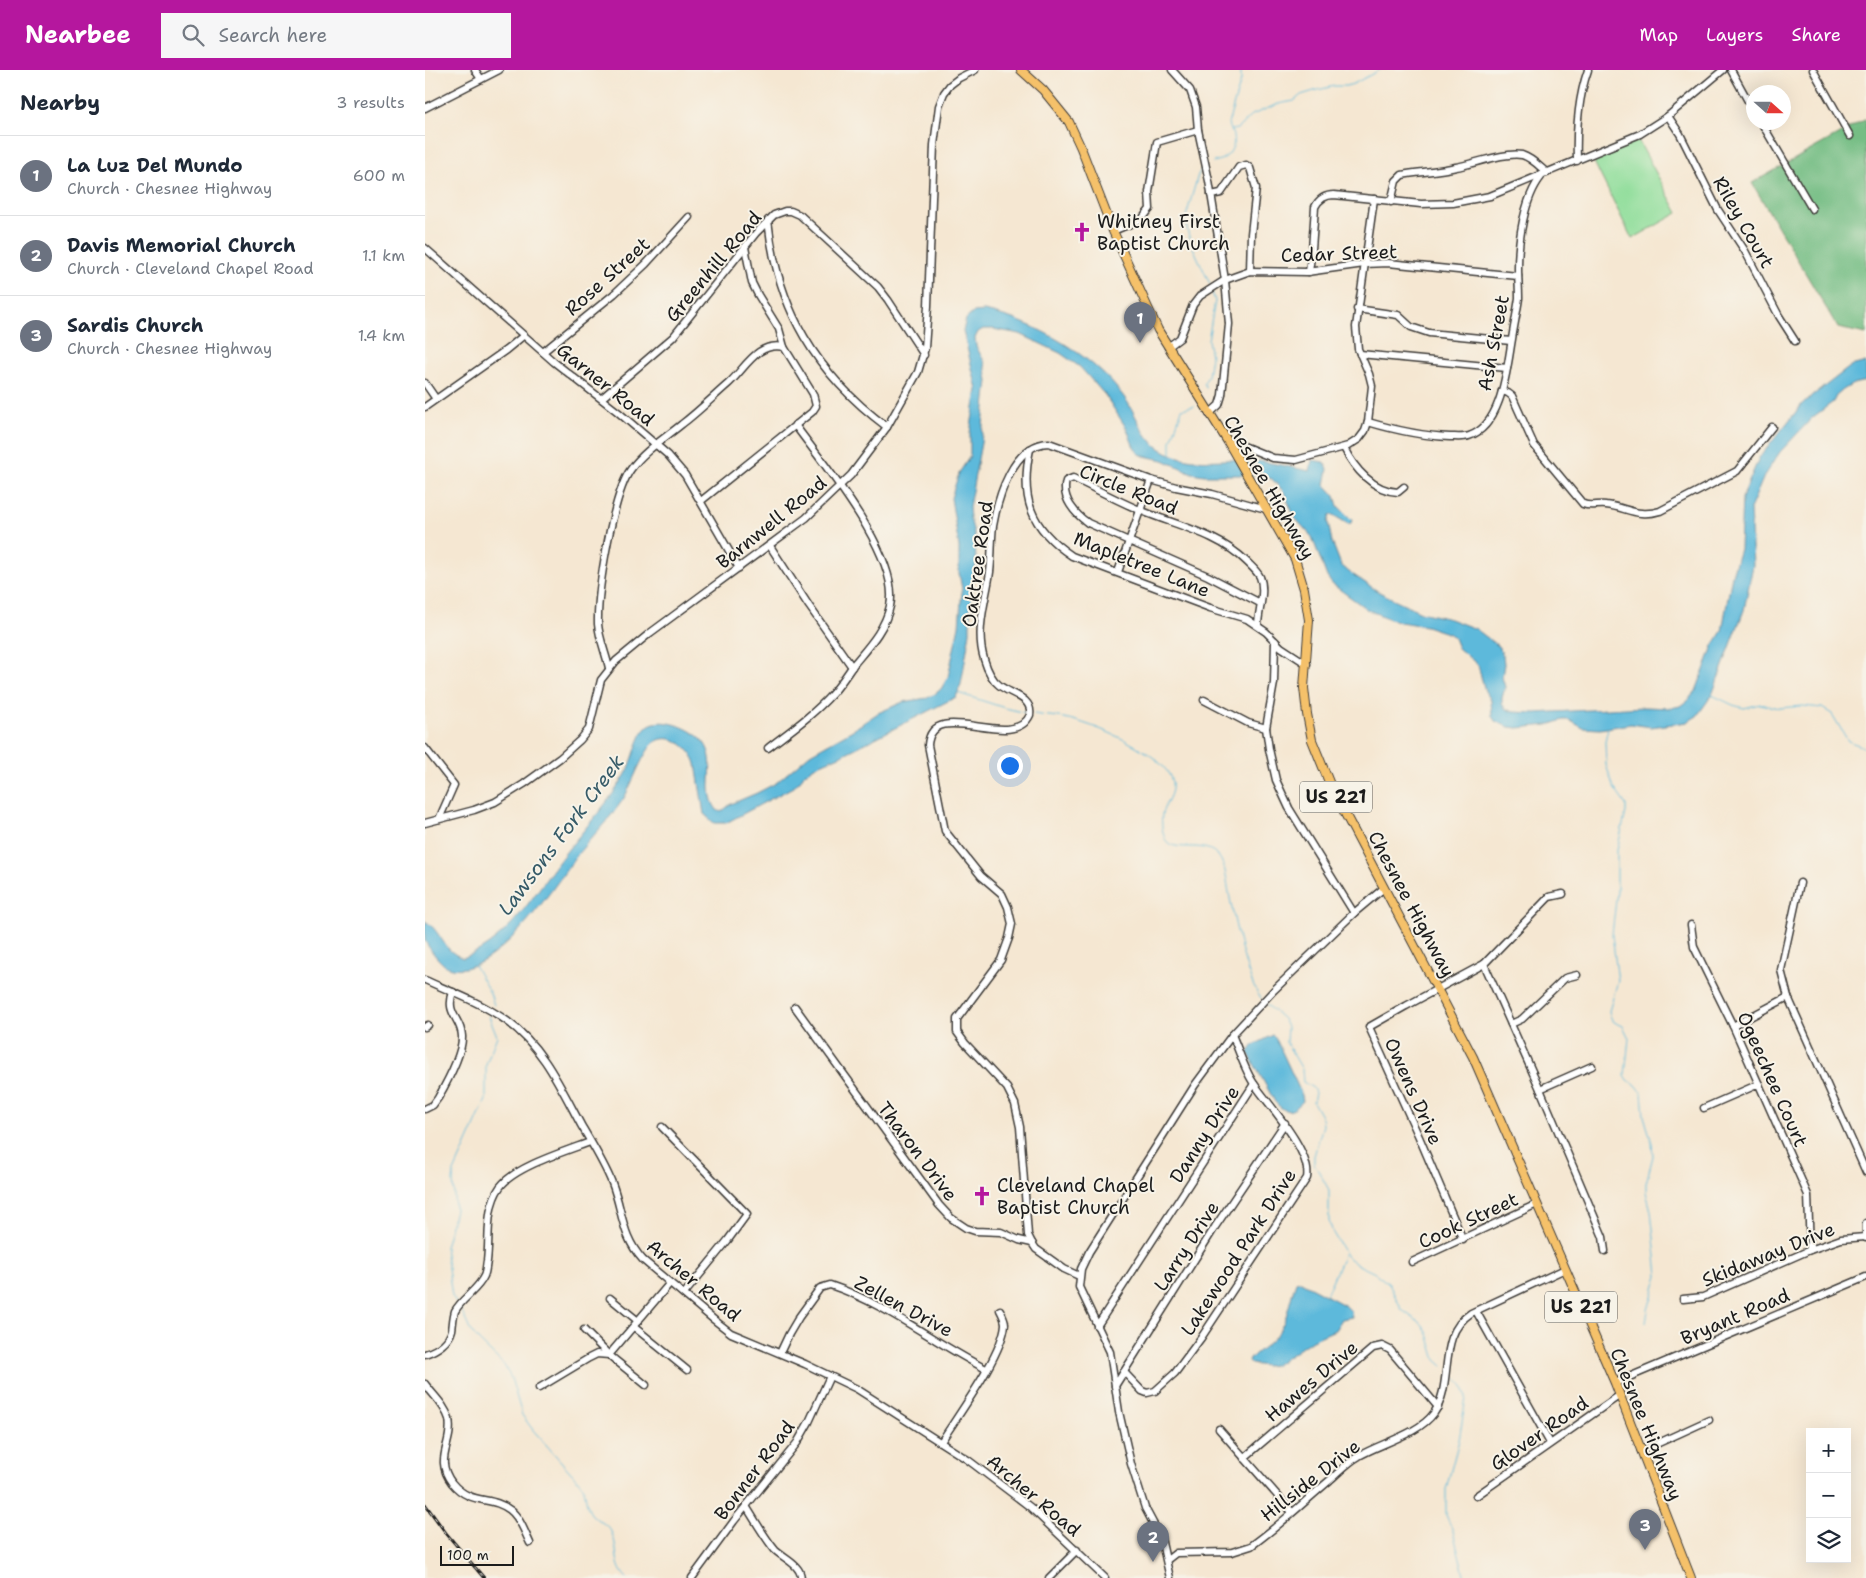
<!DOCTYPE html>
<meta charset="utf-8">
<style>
:root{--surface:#fff;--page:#f6f6f7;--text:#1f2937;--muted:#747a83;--line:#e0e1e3;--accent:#b5179e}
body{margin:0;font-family:"Shantell Sans",sans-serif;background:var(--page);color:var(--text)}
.controls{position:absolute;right:15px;bottom:15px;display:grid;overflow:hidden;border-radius:0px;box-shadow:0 5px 20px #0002}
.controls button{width:45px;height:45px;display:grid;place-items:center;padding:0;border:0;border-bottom:1px solid var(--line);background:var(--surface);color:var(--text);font:25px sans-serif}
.compass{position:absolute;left:1321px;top:15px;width:45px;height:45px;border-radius:50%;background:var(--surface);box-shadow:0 5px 20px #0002;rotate:111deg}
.scale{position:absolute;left:15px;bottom:12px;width:74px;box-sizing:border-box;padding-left:5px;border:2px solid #1c1c1c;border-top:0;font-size:14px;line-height:18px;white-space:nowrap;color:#1c1c1c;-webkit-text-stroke:4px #f7f3e8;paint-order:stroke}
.you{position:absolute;left:584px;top:695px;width:18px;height:18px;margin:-12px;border:4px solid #fff;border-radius:50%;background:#1a73e8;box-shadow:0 0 0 8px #1a73e833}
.badge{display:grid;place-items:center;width:32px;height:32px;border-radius:50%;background:var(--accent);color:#fff;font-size:16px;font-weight:700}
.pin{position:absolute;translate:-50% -41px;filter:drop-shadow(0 1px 2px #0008)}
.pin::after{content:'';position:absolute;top:26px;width:18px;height:15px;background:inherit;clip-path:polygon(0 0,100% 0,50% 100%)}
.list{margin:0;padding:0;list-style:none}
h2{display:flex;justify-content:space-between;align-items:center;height:65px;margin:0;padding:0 20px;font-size:21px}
h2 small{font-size:16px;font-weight:400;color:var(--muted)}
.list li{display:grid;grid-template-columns:32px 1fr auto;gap:15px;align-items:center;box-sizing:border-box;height:80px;padding:0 20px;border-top:1px solid var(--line)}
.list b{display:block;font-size:19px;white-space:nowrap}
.list p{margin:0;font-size:16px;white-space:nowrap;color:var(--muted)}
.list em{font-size:16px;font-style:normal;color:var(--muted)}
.icon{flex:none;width:28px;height:28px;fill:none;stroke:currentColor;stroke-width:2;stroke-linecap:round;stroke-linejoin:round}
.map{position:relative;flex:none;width:1441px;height:1508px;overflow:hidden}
header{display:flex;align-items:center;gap:30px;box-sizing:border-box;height:70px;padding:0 25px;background:var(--accent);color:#fff}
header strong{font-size:24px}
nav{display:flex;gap:28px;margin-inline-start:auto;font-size:18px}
.search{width:350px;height:45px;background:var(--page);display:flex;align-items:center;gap:12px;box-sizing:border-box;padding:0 18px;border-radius:0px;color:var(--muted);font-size:19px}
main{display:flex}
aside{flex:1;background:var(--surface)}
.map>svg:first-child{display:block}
.green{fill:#92de9c;stroke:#577d5c}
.forest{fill:#75bd84;stroke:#486c50}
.water{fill:#5db9db;stroke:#3c6a7c}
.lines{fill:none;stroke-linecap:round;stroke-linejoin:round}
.stream{stroke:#5db9db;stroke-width:1}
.minor-casing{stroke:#3d3a37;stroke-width:9}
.major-casing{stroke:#3d3a37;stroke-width:10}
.minor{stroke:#fff;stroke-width:6}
.major{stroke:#f5c16b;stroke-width:8}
.rail-casing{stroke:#1c1c1c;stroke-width:3}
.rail{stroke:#f7f3e8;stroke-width:1;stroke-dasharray:4;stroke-linecap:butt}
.labels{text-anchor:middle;stroke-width:4;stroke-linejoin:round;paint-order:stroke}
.shield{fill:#f7f3e8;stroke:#5e5c59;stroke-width:1}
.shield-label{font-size:18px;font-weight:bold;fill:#1c1c1c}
.poi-label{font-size:19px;fill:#1c1c1c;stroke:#f7f3e8;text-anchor:start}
.street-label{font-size:19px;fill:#1c1c1c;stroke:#f7f3e8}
.water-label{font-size:20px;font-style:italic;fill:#365b68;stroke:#f7f3e8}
</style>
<header>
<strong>Nearbee</strong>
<div class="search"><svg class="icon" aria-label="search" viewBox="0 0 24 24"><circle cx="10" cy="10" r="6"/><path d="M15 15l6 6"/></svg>Search here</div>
<nav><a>Map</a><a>Layers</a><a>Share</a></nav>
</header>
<main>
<aside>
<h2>Nearby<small>3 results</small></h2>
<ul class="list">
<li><span class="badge" style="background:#6b7280">1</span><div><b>La Luz Del Mundo</b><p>Church · Chesnee Highway</p></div><em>600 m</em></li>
<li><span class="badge" style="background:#6b7280">2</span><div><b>Davis Memorial Church</b><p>Church · Cleveland Chapel Road</p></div><em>1.1 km</em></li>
<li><span class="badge" style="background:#6b7280">3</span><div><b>Sardis Church</b><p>Church · Chesnee Highway</p></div><em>1.4 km</em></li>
</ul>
</aside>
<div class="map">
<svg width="1441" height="1508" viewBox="0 0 1441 1508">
<rect width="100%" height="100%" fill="#f7f3e8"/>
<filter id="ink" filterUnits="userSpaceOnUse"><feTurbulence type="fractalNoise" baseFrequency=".02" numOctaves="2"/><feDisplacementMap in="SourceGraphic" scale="10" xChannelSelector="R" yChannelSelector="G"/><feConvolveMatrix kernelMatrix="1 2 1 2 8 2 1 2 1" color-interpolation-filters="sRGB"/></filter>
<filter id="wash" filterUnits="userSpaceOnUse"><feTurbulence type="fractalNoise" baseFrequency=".0096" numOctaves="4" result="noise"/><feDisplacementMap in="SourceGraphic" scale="20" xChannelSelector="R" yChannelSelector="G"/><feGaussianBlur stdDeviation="1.12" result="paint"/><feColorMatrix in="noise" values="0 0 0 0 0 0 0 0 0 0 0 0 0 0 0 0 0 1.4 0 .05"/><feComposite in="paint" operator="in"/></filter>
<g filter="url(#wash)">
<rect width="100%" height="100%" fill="#f5e7d2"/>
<polygon class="green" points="1213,70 1253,143 1207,169 1168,90 1176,85"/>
<polygon class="forest" points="1441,49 1441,264 1413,258 1327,113"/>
<g class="water">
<path d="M559,241C610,251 668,285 699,327C712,344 717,368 736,379C766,397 789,388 821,390C842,391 864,397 885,401L887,390L899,392L903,399L900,415L910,426L913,436L927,450L926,453L923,454L908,445H905L903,452L907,472L916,495L924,502L954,522L996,542L1025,549L1051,559L1073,576L1078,585L1079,594L1077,607L1080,617L1077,628V634L1081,639L1089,642L1110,643L1219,637L1246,638L1255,636L1263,630L1271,621L1288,576L1297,561L1307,505L1315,479L1317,428L1334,388L1378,333L1426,296L1441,292V311L1428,314L1418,320L1411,326L1408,332L1388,347L1355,382L1340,404L1325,439L1328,495L1319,540L1287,625L1272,646L1262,652L1226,657L1206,654L1175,659L1158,658L1144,650H1138L1123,655L1093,658L1084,657L1070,651L1067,646L1066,630L1060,621L1053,595L1033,578L1029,568L1025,564L1001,556L975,552L965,549L943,540L907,514L902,507L887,467L870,448L859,422L847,409L834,405H779L767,403L738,390L719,386L713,383L708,375L702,359L680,325L655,297L635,283L595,264L568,259H558L553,262L550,268L551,276L560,293L563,311L556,373L544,437L545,448L550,467L551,492L545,541V562L536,614L531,627L419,684L391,696L379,704L375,711L368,717L301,753H289L279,744L271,694C267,679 247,661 230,672C219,680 207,714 199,728C186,748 168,765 153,784C130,814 67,916 21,896C16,894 1,875 0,870C0,864 0,857 0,851C17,861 17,881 38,888C86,870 111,820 141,782C161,757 184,732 201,704C209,691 212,665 223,656C235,647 259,656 270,664C300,685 274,716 292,740L296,742L306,734L332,723L351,713L385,684L426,661L453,643L478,632L502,628L510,624L516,619L523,607L534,556L537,519L534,503V477L526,428L534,403L545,386V363L552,319L538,261L541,249L549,242Z"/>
<path d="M848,965L852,971L877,1025L878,1031C868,1042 861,1045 850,1032L823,983L829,975Z"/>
<path d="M874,1211L921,1236L926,1241L927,1247L917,1249L910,1260L887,1270L857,1291L849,1295L841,1296L826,1294L824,1292L825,1289C832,1281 842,1276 849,1268C863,1252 864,1231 871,1212Z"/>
</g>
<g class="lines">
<g class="stream">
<polyline points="806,60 812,59 827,45 853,34 869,31 876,25 889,21 909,16 921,16 928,14 955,0"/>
<path d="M788,92C808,89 814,71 803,54L816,10V0"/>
<polyline points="777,98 773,105 760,150 765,171 785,214"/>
<polyline points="781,318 779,313 783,306 786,286 783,270 790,231 787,222"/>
<polyline points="746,384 746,371 757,339 769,336"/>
<polyline points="533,623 580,638 601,643"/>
<polyline points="1287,625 1308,635 1319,638 1335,634 1355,638 1378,636 1397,638 1407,644 1423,671 1441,678"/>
<path d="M609,644C619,646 629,646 639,648C666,653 741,682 747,712C749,725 740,732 737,744C736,751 737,760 739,766C744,787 780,767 794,787C801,797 802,812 804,823C808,845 822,914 836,928"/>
<polyline points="1183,658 1180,671 1181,695 1189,718 1201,735 1201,742 1192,780 1192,821 1187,865 1193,911 1184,941 1186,948 1189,952 1198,956 1204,968 1200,1005 1203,1010 1212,1016 1217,1023 1219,1046 1227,1073 1228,1086 1221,1113 1221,1122 1226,1141 1233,1205 1223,1240 1221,1252"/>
<polyline points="49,895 65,923 69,935"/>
<polyline points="841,934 858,949 862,957 861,972 877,999 878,1012 888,1018 890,1023 888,1032 897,1048 898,1055 889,1086 889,1093 904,1120 904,1151 908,1163 922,1187 931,1194 950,1203 964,1214 977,1240 998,1255 1003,1264 1011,1290 1018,1296"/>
<polyline points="901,1225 919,1184"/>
<polyline points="31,1233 27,1226 20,1177 30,1140 28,1111 29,1102 61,1030 61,994 72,966 64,946"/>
<path d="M36,1240L45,1260L54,1271L79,1295L86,1308L97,1345L108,1360L157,1415C162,1424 160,1437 167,1445C174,1452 184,1454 187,1464C194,1479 188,1496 202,1508"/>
<polyline points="1025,1302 1038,1316 1041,1328 1034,1370 1021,1419 1021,1445 1028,1461 1040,1508"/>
</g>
</g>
</g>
<g filter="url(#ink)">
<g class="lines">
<defs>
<g id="minor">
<polyline points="50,0 56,9"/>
<polyline points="747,0 765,20 771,37 773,60 784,111 800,210 804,254 797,325 794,335 784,344"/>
<polyline points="1306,0 1328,40"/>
<polyline points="1388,0 1425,66"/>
<polyline points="0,38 74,0"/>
<polyline points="1243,46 1255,64 1293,140 1320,181 1354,246 1370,271"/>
<polyline points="1336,52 1387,139"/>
<path d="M1152,91C1151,61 1153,28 1163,0"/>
<polyline points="786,125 796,123 814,97 821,95 825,98 831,118 826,164 825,201"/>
<path d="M966,132L971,111L977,105C995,102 1014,101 1031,97C1049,94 1079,82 1097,85C1107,88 1114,96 1122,103"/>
<path d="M343,150C352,239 391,304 462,357"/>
<polyline points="688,161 717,149 725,139 724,122 732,72 773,60"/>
<polyline points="0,178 129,292 193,342 243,385 260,405 314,498"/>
<path d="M884,202L887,179L890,137C894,129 900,125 909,125L996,134L1028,133L1065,126L1215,64L1243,46L1298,0"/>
<polyline points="932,239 973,245 986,257 1004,263 1086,271"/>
<polyline points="743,277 755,268 768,235 775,226 800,210 825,201 882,202 939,194 963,193 1093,206"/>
<polyline points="118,282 189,224 221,194 264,147"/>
<polyline points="935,284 1082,298"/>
<polyline points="0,313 11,329"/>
<path d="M1077,321L1083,323L1087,326L1109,375L1158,434C1165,437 1173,434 1181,435C1201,437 1213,448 1235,441L1312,401L1347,357"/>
<polyline points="177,328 248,267 331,163 349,145 360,141 366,141 375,145 453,217 463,230 499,285"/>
<polyline points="0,337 81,280 98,266"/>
<path d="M943,352C970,360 996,366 1025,367C1031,367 1038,368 1044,366C1077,356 1082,298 1087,269C1089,256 1092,242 1094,228C1094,218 1093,208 1093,198C1093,171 1099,128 1116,107"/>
<polyline points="803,372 811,373 848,388 871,390 923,376 934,369 940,361 943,352 947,316 944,304 933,279 931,257 949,129"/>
<path d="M919,378C929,398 948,421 973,422L979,417"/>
<path d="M605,379C595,428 605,458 647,486L785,538L822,549L841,562L856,577L882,594"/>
<polyline points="276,431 387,342 391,336 388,324 359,277 354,259 333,225 327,213 320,177"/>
<polyline points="345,476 384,536 427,597"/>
<polyline points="693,502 726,410"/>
<path d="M833,556C833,541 841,521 835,507C832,501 827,497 822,492C794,464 753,456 717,441C693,431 671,419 648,408L641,411C636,428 650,444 663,453L783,506L835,533"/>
<polyline points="850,571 849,613 841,658 844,679 851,710 864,738 929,843"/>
<path d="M184,598C181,584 174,568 173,554C172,522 188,423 206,399C219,381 240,368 257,354C273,342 288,327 303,314C320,299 332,271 359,277"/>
<polyline points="779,630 823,653 841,658"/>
<polyline points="0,678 29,715 14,749"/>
<path d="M343,678C365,661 388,645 407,624C415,615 422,604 429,594C444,576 460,559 465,536C476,486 399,395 370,355"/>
<polyline points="0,753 49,740 70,732 99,714 135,688 155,670 164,659 176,610 191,591 225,563 381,448 426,405 462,357 493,302 500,278 503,236 509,75 514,36 519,23 525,15 534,8 550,0"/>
<polyline points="1375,813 1356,900 1363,927 1441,1102"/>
<polyline points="1266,855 1269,877 1308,956 1383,1125 1385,1180"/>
<polyline points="1059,894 1115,1019 1178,1167 1180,1181"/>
<path d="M0,910C27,922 57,933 82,951C118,977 136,1018 156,1055C167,1074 179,1093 187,1113C198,1141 196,1166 218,1190L288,1249L306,1263L380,1294L432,1319L543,1390L605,1437L680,1508"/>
<polyline points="370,937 514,1135 526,1148 541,1158 550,1161 576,1162 594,1170 607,1173 611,1179 639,1199 654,1206"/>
<polyline points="1086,954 1097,949 1140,908 1152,905"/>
<polyline points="1308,956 1363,927"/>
<polyline points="0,957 3,955"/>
<polyline points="1115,1019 1167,996"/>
<polyline points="1279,1038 1334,1014"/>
<path d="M0,1039L8,1035L13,1028C21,1014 38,983 37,966C36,948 20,944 28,922"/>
<polyline points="237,1057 322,1144 303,1170 259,1224"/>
<polyline points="1441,1153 1441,1168"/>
<polyline points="1038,1170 994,1067 944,957 981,936 1059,894 1124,827 1138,824"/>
<path d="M607,1173L603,1165L595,1057L590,1034L582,1018L540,973L532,962V949L576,890L584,868L587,854L583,837L577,824L556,806L520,761L503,675C507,626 588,683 605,645C608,627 584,624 574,615C566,609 562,599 559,589C550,560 561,530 565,502C567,487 566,471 568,456C573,427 588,374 624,373L726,410L751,417L787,424L841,439"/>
<polyline points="987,1192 1112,1134"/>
<polyline points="185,1228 213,1251"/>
<polyline points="1258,1229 1278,1227 1385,1180 1416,1169 1440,1167"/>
<polyline points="1051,1241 1125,1373"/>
<polyline points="672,1256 829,1014"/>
<polyline points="209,1257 262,1300"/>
<polyline points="159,1260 184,1285 221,1315"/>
<path d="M355,1283L364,1264L374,1247L395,1218L405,1215C462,1234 508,1272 561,1299"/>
<path d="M0,1284C12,1280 24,1272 27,1260C28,1254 28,1247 30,1241C37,1228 53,1220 59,1206C61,1202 61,1196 62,1191C65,1168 60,1138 75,1117C89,1097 141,1081 165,1072"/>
<path d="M699,1302L717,1321L722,1323L730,1321L750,1303L776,1268L882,1108C887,1082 844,1035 830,1015C820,1002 814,980 807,965"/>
<polyline points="1190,1313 1441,1207"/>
<path d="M0,1314C8,1325 20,1335 24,1349C29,1374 8,1388 27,1413C46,1436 66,1425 85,1440C95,1447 100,1463 105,1473"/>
<polyline points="690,1316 790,1157 860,1053"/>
<polyline points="114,1318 164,1288 172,1284 184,1285 245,1213"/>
<polyline points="794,1359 867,1442"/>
<path d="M516,1372C533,1345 578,1284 580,1254C580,1249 577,1244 575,1240"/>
<polyline points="1216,1381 1284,1350"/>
<polyline points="819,1388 948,1278 957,1276 965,1280 1013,1337"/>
<polyline points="1051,1426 1195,1325"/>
<path d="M321,1436C329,1449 340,1468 350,1480C358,1488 376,1495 376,1508"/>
<path d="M742,1490L751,1483L807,1482L826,1476C853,1457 879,1432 905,1410C914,1402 923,1392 934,1386C956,1373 994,1364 1009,1343C1030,1312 1011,1266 1046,1243L1140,1199"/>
<polyline points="267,1508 309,1451 372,1373 384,1352 405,1306"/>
<polyline points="624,1508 652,1480"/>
<polyline points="745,1508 736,1468 720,1438 706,1394 694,1342 685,1282 654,1217 656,1199 664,1182 770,1015 807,965 849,920 929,843 959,818"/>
</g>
<polyline id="major" points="596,0 618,20 644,52 656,78 688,161 733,260 803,372 870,489 879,519 884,550 879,618 882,644 887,670 906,717 1048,987 1190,1313 1266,1508"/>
</defs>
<use href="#minor" class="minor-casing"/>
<use href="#major" class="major-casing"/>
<use href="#minor" class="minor"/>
<use href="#major" class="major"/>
<defs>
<polyline id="rail" points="0,1434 21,1463 59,1508"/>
</defs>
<use href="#rail" class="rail-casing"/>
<use href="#rail" class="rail"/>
</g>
</g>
<defs>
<symbol id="church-bare" viewBox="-9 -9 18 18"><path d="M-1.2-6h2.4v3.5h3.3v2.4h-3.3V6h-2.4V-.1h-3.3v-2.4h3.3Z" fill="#b5179e" stroke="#f7f3e8" stroke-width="2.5" paint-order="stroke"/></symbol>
</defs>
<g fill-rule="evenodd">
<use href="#church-bare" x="643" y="148" width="28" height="28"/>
<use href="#church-bare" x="543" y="1112" width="28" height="28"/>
</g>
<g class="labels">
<g class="shield">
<rect x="875" y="711.5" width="72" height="31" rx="4"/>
<rect x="1120" y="1221.5" width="72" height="31" rx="4"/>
</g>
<g class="shield-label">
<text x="911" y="733">US 221</text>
<text x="1156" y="1243">US 221</text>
</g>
<g class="poi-label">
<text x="672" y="158">Whitney First<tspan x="672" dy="22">Baptist Church</tspan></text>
<text x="572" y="1122">Cleveland Chapel<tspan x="572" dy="22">Baptist Church</tspan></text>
</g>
<g class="street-label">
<text transform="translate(1319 152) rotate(60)" y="7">Riley Court</text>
<text transform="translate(914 183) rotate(-2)" y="7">Cedar Street</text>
<text transform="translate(288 196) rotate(-50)" y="7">Greenhill Road</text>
<text transform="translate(182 206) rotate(-42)" y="7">Rose Street</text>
<text transform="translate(1068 273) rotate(-79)" y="7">Ash Street</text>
<text transform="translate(181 314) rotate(39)" y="7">Garner Road</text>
<text transform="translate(845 417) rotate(60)" y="7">Chesnee Highway</text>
<text transform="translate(704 419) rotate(22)" y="7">Circle Road</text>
<text transform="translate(346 452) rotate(-39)" y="7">Barnwell Road</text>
<text transform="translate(552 494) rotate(-82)" y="7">Oaktree Road</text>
<text transform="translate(717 494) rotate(22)" y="7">Mapletree Lane</text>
<text transform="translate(987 834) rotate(62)" y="7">Chesnee Highway</text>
<text transform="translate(1348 1009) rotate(66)" y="7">Ogeechee Court</text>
<text transform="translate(989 1021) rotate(66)" y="7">Owens Drive</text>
<text transform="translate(779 1064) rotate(-57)" y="7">Danny Drive</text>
<text transform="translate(493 1081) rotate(53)" y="7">Tharon Drive</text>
<text transform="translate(1043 1150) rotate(-25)" y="7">Cook Street</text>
<text transform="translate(761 1176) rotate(-57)" y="7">Larry Drive</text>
<text transform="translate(813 1182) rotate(-57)" y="7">Lakewood Park Drive</text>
<text transform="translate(1343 1184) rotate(-22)" y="7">Skidaway Drive</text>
<text transform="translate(269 1210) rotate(40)" y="7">Archer Road</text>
<text transform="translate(479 1236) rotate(28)" y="7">Zellen Drive</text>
<text transform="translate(1310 1246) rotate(-23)" y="7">Bryant Road</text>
<text transform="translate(886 1311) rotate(-40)" y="7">Hawes Drive</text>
<text transform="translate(1222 1354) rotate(68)" y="7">Chesnee Highway</text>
<text transform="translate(1114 1363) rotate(-35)" y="7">Glover Road</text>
<text transform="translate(329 1400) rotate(-53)" y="7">Bonner Road</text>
<text transform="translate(885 1410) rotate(-38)" y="7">Hillside Drive</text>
<text transform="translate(609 1425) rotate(40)" y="7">Archer Road</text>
</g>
<g class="water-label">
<text transform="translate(136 765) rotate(-53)" y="7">Lawsons Fork Creek</text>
</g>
</g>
</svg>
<div class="controls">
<button>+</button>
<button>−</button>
<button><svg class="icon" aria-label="layers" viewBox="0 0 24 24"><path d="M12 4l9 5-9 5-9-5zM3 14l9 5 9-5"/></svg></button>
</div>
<svg class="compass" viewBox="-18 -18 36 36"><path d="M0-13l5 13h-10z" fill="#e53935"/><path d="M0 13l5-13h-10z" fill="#747a83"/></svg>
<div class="scale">100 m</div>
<div class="you"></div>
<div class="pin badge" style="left:715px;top:273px;background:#6b7280">1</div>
<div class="pin badge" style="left:728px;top:1492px;background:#6b7280">2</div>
<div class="pin badge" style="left:1220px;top:1480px;background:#6b7280">3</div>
</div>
</main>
